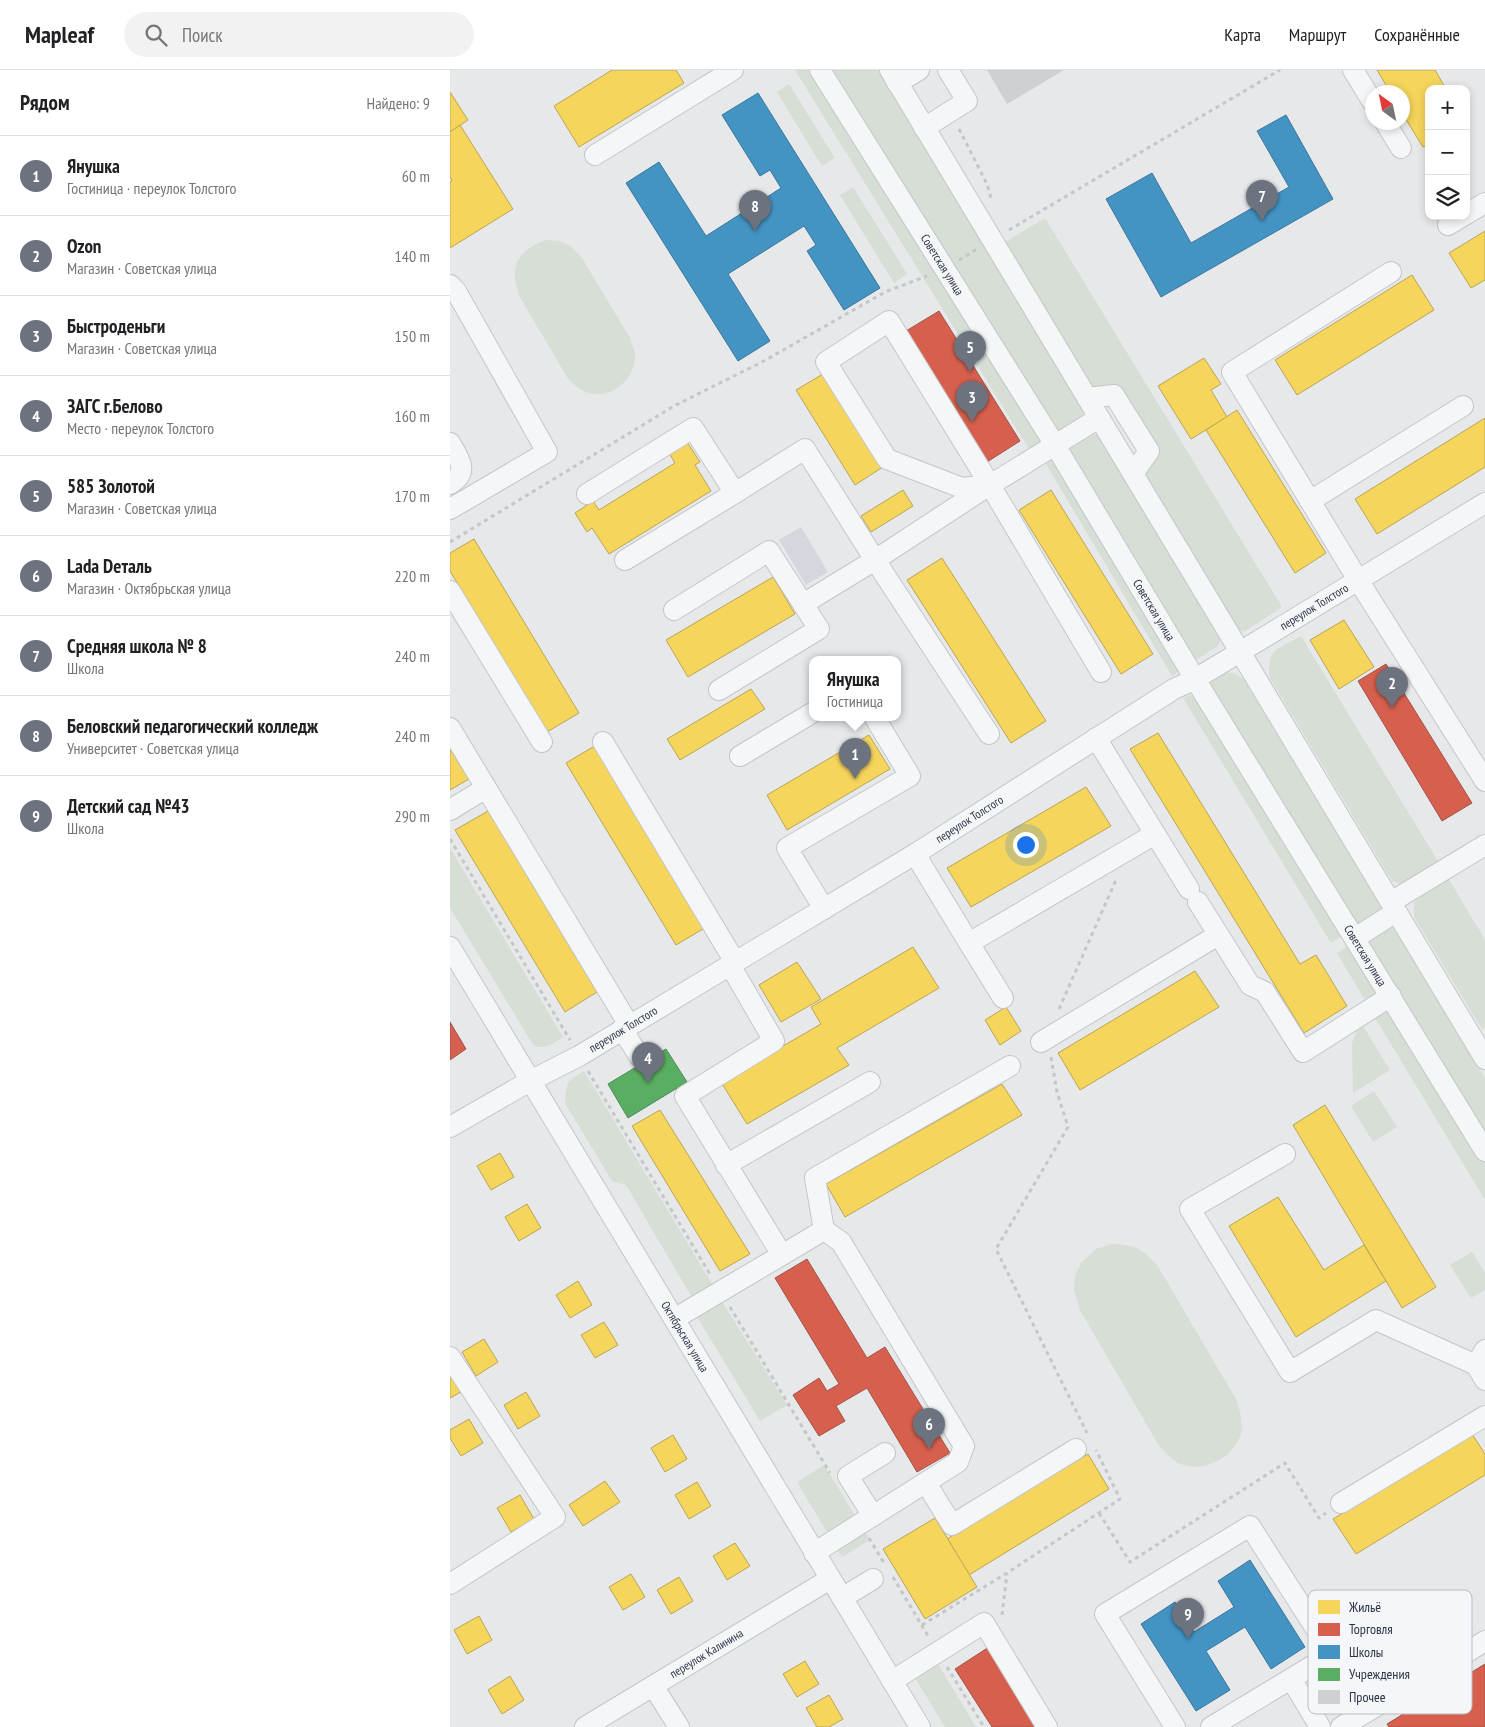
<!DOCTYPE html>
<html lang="ru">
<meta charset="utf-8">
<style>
:root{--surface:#fff;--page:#f2f2f2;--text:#202124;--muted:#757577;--line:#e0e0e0;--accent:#6c737f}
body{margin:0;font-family:"PT Sans Narrow",sans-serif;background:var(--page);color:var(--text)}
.controls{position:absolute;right:15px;top:15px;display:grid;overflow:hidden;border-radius:10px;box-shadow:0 2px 8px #0003}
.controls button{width:45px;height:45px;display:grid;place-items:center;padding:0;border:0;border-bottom:1px solid var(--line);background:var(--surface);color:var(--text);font:25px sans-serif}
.compass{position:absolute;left:915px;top:15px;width:45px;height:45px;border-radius:50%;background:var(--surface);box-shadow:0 2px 8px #0003;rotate:327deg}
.you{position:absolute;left:575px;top:774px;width:18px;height:18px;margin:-12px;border:4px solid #fff;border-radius:50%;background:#1a73e8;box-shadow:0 0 0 8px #1a73e833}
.badge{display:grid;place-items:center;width:32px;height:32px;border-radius:50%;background:var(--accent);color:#fff;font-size:16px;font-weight:700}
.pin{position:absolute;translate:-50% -41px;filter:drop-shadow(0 1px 2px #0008)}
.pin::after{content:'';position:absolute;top:26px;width:18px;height:15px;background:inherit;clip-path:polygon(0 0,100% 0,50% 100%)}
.popup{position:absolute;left:359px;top:586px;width:92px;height:65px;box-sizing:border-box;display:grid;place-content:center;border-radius:10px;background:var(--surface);filter:drop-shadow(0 1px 4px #0005);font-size:16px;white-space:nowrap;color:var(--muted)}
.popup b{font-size:19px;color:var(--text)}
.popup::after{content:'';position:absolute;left:50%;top:100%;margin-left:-10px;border:10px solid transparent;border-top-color:var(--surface)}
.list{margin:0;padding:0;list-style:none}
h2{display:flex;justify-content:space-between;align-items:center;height:65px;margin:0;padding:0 20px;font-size:21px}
h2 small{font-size:16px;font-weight:400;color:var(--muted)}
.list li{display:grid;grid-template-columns:32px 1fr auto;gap:15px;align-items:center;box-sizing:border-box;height:80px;padding:0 20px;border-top:1px solid var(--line)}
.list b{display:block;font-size:19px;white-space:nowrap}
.list p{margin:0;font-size:16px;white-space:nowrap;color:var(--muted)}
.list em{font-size:16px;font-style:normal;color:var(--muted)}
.icon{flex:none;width:28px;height:28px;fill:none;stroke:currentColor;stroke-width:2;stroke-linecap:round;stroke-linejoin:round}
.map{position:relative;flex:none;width:1035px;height:1657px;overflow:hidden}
header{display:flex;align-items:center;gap:30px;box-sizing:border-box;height:70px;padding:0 25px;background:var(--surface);border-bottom:1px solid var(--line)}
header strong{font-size:24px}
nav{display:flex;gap:28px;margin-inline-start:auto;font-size:18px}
.search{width:350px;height:45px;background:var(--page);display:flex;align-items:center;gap:12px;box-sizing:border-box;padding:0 18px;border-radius:28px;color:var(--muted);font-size:19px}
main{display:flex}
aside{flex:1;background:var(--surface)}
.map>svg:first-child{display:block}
.built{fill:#d4d7dd}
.green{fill:#d6ded6}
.homes{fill:#f6d55c;stroke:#b9a555}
.shops{fill:#d6604d;stroke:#a3534b}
.schools{fill:#4393c3;stroke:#3c769d}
.public{fill:#5aae61;stroke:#4c8959}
.building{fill:#ced0d3}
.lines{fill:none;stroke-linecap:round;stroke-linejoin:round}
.minor-casing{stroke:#c4c6c8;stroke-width:22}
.path{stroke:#c5c6ca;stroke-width:3;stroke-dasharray:4 4;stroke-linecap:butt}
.minor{stroke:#f5f6f7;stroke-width:20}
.labels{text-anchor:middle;stroke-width:5;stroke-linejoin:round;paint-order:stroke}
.street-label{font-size:12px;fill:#2b3445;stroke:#f4f6f9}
.key{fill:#f4f6f9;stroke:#b8bcc3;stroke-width:1}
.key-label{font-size:14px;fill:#2b3445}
</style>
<header>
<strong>Mapleaf</strong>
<div class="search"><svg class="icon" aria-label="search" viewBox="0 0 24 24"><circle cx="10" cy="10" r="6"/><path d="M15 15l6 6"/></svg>Поиск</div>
<nav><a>Карта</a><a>Маршрут</a><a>Сохранённые</a></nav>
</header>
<main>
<aside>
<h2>Рядом<small>Найдено: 9</small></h2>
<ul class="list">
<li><span class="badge">1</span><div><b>Янушка</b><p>Гостиница · переулок Толстого</p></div><em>60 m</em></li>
<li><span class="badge">2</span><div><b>Ozon</b><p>Магазин · Советская улица</p></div><em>140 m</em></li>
<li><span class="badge">3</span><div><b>Быстроденьги</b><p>Магазин · Советская улица</p></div><em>150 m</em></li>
<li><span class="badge">4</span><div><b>ЗАГС г.Белово</b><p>Место · переулок Толстого</p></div><em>160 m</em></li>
<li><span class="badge">5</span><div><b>585 Золотой</b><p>Магазин · Советская улица</p></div><em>170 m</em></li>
<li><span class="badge">6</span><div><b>Lada Dеталь</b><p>Магазин · Октябрьская улица</p></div><em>220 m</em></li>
<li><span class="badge">7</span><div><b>Средняя школа № 8</b><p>Школа</p></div><em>240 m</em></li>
<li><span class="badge">8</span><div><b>Беловский педагогический колледж</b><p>Университет · Советская улица</p></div><em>240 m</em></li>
<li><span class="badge">9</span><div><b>Детский сад №43</b><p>Школа</p></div><em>290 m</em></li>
</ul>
</aside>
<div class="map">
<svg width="1035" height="1657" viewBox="0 0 1035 1657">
<rect width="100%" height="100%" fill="#e6e8ea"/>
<polygon class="built" points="351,457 378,502 356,515 329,470"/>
<g class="green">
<polygon points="345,0 361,0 591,372 579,379"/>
<polygon points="382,0 428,0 635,340 631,349 612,361 603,359"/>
<polygon points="339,14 385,88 372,96 327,22"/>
<polygon points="403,117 457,204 444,213 390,125"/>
<polygon points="595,148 832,537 795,561 786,561 688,400 705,382 665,315 639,320 550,175"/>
<path d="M96,170L109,171L121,176L132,188L180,268C181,273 184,278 185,283C187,307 163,330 139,323C129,320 123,314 117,307L70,227C58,197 67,181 96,170Z"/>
<polygon points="638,363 649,365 771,567 768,576 748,589 740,587 617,384 620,375"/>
<polygon points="606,387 733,599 722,606 596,394"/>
<path d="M851,566L992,798L956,815L942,811L820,608C815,579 829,579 851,566Z"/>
<polygon points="777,602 786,604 794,610 1035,1008 1035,1067 759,614"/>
<polygon points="740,625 746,626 895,864 881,873 733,628"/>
<path d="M0,778L113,967C103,974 96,979 84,976L0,838Z"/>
<polygon points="998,808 1035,870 1035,957 1032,959 964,847 964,833 971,825"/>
<polygon points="901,874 927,921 924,929 918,935 887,883"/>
<polygon points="939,936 1035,1093 1035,1130 924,946"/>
<polygon points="913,956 940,1000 903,1023 902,973 906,962"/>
<path d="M134,1001L265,1219L244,1231L176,1115L162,1111L115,1033C116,1014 117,1010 134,1001Z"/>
<polygon points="924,1021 947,1057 923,1072 901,1036"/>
<path d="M661,1174C685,1175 691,1178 707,1195L786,1329C790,1340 793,1351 791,1363C784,1391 745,1407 722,1389C717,1385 713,1379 708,1374L630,1240L624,1220L625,1206L631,1193L646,1179Z"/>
<polygon points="1022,1182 1035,1203 1035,1220 1021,1228 1000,1195"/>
<polygon points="271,1230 337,1335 310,1351 246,1245"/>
<polygon points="374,1395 420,1470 392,1487 347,1412"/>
<polygon points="485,1589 526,1657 495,1657 462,1603"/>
</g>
<g class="homes">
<polygon points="162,0 226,0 234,13 129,77 104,36"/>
<polygon points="927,0 985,0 996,19 979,19 979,74 973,77 952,43 952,22 940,22"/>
<polygon points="0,22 18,50 0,62"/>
<polygon points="10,55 63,139 0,178 0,112 2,111 0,107 0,62"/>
<polygon points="1035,161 1035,210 1021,218 999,183"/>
<polygon points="962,205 984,240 847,325 825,290"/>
<polygon points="754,288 771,314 761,320 777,347 741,369 708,316"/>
<polygon points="378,301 436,395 405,415 346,320"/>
<polygon points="787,340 876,483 845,503 756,360"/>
<polygon points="1035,348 1035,397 927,464 905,429"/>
<polygon points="237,372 250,392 245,395 261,421 159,484 142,458 137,462 125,443 143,431 149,440 225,393 219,383"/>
<polygon points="453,420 463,436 421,462 411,446"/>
<polygon points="601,420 703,584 671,604 569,440"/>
<polygon points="24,469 129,643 97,662 0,501 0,483"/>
<polygon points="492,488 596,651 561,673 457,510"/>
<polygon points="323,507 345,544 238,607 216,570"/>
<polygon points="894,550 924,597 889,619 860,570"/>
<polygon points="301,619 315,639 230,690 217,669"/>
<polygon points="708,663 850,894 866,885 897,936 854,963 680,679"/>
<polygon points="419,665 440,699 337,760 317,725"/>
<polygon points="148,674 258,856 226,875 116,693"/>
<polygon points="0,679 19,709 0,720"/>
<polygon points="636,717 661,756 521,837 497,798"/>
<polygon points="38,741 147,922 115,942 5,760"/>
<polygon points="463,877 489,918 387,978 399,995 297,1054 271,1012 371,954 361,937"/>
<polygon points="347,892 371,929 331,952 309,915"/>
<polygon points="745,901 769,937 630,1020 608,983"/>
<polygon points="556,937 571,961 550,975 535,950"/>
<polygon points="552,1014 572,1045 395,1147 376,1114"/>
<polygon points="875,1035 986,1217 952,1238 843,1055"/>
<polygon points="210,1040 300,1184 270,1201 182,1056"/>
<polygon points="50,1083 64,1107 41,1120 27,1096"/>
<polygon points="828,1127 874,1200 914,1175 936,1211 846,1267 779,1156"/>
<polygon points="77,1134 91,1158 69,1171 55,1147"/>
<polygon points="128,1211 142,1235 120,1248 106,1225"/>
<polygon points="154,1252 168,1275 145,1288 131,1265"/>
<polygon points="34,1269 48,1292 26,1306 12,1282"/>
<polygon points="0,1304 11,1322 0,1328"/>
<polygon points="76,1322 90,1346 68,1359 54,1335"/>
<polygon points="19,1349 33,1373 11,1386 0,1368 0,1360"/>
<polygon points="1022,1364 1035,1384 1035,1405 906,1484 883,1449"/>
<polygon points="223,1365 237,1389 215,1402 201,1378"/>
<polygon points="638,1384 659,1419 519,1505 497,1469"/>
<polygon points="155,1411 170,1432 133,1456 119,1435"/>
<polygon points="247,1412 261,1436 239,1449 225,1425"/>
<polygon points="70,1425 84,1449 61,1462 47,1438"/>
<polygon points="485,1448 527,1517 475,1549 433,1479"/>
<polygon points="285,1473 300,1496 277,1510 263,1486"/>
<polygon points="181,1504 195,1527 173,1540 159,1517"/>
<polygon points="229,1507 243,1531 221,1544 207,1520"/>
<polygon points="29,1546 42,1570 17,1584 4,1560"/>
<polygon points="355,1591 369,1614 347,1627 333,1604"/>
<polygon points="60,1606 74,1630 52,1644 38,1620"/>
<polygon points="379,1625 393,1649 379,1657 367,1657 356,1638"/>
</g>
<g class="shops">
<polygon points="489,241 570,371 537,392 456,261"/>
<polygon points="936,594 1022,733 992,751 908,611"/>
<polygon points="0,952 16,979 0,990"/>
<polygon points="357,1189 417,1288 435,1277 500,1383 467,1402 417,1318 386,1336 395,1351 369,1366 343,1325 369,1308 377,1321 389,1314 325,1208"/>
<polygon points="539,1577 589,1657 542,1657 505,1599"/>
<polygon points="1035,1594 1035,1657 939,1657 937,1654"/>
</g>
<g class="schools">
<polygon points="308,23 430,218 394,240 357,181 366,175 354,156 278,204 320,271 288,291 176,113 209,92 256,166 331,118 320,100 310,106 272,45"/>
<polygon points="836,45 883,129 711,227 656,129 702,103 741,173 839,117 807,61"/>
<polygon points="800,1490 855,1577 821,1599 795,1557 756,1581 780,1620 746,1641 691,1554 725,1532 744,1562 784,1537 768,1511"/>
</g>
<polygon class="public" points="216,979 237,1012 178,1048 158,1014"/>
<polygon class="building" points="537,0 614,0 557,34"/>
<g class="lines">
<defs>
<g id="minor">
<path id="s1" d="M370,0L605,375L745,609L1035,1081"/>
<polyline points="440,0 1035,989"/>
<polyline points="903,0 922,31"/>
<polyline points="447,13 469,0"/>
<polyline points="935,52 951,78"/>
<polyline points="474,58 517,31 498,0"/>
<polyline points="145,85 283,0"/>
<polyline points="1016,144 1035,133"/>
<polyline points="998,155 1013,146"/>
<polyline points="941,202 782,302 908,510 1035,711"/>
<polyline points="0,215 6,221 97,382 0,439"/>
<polyline points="637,328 664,325 699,381 683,404"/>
<path d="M0,373C9,388 20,402 0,414"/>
<polyline points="540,415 512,418 437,389 376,292 439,251 540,415 649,348"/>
<polyline points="540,415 651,602"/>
<polyline points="538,416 425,490 539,664"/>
<polyline points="137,424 243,358 285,423 355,379 425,490 353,534"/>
<polyline points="860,431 1013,336"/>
<polyline points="175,490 285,423"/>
<polyline points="0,521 92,672"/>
<polyline points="224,540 319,481 369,559 269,620"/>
<polyline points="0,658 179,955"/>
<polyline points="646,668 739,819"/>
<polyline points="153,672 285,892"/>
<polyline points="290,686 362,643"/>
<polyline points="0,740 36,718"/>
<polyline points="465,784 519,873 705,764"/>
<polyline points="748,832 800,915 815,922 853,982 941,926"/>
<polyline points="941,832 1035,775"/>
<polyline points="374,839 337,778 460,706 425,648"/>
<polyline points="905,868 946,842"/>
<polyline points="519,873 553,928"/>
<path id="s2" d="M0,877L470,1657"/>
<polyline points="280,895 324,971 235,1026 332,1185"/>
<polyline points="172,959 189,986"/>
<polyline points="591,972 768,865"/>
<path id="s3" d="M0,1057L80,1011L129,986L465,784L724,619L745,609L790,582L1035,433"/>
<polyline points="835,1084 740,1139 840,1302 926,1250 1026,1295"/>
<polyline points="276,1095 420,1012"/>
<polyline points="224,1249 374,1160 365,1108 560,996"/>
<polyline points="1035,1280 1026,1295 1035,1310"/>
<polyline points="0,1287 105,1447 0,1514"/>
<polyline points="476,1413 502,1455 626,1379"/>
<polyline points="891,1433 1035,1346"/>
<polyline points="423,1446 398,1406 435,1383"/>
<polyline points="364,1483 508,1392 514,1376 391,1172 374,1160"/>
<polyline points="392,1528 423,1509"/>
<polyline points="841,1609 870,1657"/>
<polyline points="971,1610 1035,1571"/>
<polyline points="442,1611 534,1553 597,1657"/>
<polyline points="203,1616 229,1657"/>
<path id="s4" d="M135,1657L380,1509"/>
<polyline points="725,1657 655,1544 800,1456 882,1584 761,1657"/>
<polyline points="891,1657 942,1627"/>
</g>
</defs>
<use href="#minor" class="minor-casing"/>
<g class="path">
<polyline points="509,59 537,114 541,128"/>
<polyline points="559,160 830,0"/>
<polyline points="509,190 527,179"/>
<polyline points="0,472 224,336 314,291 435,222 477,206"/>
<polyline points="0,769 120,970"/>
<polyline points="609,939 666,810"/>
<polyline points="601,987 607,1022 618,1057 546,1179 637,1363"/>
<polyline points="138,1001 261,1206"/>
<polyline points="280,1237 380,1403"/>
<polyline points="649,1443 680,1492 835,1393 869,1448 876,1443"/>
<polyline points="419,1468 434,1493"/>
<polyline points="443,1507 478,1566"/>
<polyline points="552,1545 557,1504"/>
<polyline points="472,1555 557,1503 670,1429 646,1380"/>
<polyline points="497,1597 534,1657"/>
</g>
<use href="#minor" class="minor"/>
</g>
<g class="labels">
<g class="street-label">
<text dy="4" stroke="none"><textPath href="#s1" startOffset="230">Советская улица</textPath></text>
<text dy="4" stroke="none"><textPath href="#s3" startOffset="1009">переулок Толстого</textPath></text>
<text dy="4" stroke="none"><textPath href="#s1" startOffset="635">Советская улица</textPath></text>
<text dy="4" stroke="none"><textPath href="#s3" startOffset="604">переулок Толстого</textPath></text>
<text dy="4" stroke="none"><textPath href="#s1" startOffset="1040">Советская улица</textPath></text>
<text dy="4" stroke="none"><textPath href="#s3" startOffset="199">переулок Толстого</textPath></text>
<text dy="4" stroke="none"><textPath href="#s2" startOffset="455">Октябрьская улица</textPath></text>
<text dy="4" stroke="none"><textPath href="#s4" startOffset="142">переулок Калинина</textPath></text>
</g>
</g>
<rect x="858" y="1520" width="164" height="124" rx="8" class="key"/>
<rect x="868" y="1530" width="22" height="14" fill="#f6d55c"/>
<rect x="868" y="1553" width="22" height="13" fill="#d6604d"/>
<rect x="868" y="1575" width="22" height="14" fill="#4393c3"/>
<rect x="868" y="1598" width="22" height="13" fill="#5aae61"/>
<rect x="868" y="1620" width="22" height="14" fill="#ced0d3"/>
<g class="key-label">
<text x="899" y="1542">Жильё</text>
<text x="899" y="1564">Торговля</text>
<text x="899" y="1587">Школы</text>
<text x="899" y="1609">Учреждения</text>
<text x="899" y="1632">Прочее</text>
</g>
</svg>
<div class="controls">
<button>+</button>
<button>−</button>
<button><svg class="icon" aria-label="layers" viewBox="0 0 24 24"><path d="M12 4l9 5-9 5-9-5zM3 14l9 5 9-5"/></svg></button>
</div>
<svg class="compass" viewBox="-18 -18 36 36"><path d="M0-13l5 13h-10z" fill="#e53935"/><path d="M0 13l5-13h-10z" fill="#757577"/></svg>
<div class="you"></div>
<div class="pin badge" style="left:405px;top:709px">1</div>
<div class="popup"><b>Янушка</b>Гостиница</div>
<div class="pin badge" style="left:942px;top:638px">2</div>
<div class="pin badge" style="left:522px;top:352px">3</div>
<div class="pin badge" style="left:198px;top:1013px">4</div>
<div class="pin badge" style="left:520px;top:302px">5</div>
<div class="pin badge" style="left:479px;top:1379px">6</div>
<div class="pin badge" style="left:812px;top:151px">7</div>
<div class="pin badge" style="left:305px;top:161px">8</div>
<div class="pin badge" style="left:738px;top:1569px">9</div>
</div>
</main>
